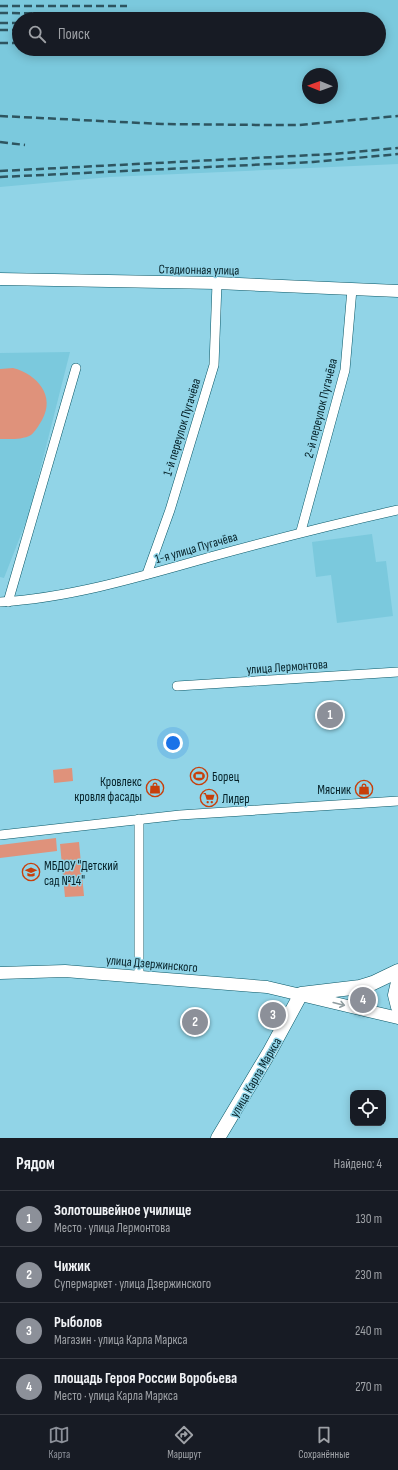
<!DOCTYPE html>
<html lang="ru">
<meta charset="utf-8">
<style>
:root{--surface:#171b24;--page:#242831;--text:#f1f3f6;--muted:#9ea1a6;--line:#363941;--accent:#8c9099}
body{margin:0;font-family:"Sofia Sans Condensed",sans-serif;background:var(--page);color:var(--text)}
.controls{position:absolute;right:12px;bottom:12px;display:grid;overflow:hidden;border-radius:8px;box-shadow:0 2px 10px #0003}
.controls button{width:36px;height:36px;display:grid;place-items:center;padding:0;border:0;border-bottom:1px solid var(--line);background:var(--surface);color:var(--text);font:20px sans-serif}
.compass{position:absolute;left:302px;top:68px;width:36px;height:36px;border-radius:50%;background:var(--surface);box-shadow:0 2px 10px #0003;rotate:271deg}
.you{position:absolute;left:173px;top:743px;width:14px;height:14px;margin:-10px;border:3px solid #fff;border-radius:50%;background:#1a73e8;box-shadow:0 0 0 6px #1a73e833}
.badge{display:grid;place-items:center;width:26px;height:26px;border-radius:50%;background:var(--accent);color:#fff;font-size:13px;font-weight:700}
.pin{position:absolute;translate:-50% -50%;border:2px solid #fff;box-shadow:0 1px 4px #0006}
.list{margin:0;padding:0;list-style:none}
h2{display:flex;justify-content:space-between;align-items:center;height:52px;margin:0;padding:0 16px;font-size:17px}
h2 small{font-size:13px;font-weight:400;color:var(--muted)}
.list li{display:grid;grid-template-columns:26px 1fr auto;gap:12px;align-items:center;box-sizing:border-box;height:56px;padding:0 16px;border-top:1px solid var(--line)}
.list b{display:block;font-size:15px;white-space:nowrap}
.list p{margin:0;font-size:13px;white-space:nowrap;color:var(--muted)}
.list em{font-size:13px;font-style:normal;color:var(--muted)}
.icon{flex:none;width:22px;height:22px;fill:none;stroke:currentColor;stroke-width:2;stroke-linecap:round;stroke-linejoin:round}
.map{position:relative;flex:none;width:398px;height:1138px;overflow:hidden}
.search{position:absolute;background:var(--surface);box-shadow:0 2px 10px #0003;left:12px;right:12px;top:12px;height:44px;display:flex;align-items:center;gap:10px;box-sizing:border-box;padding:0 14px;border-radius:22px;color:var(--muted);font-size:15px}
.sheet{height:276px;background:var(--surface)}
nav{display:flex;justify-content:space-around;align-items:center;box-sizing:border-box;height:56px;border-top:1px solid var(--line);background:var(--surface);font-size:11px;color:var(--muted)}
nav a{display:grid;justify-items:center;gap:2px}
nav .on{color:var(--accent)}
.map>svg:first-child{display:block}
.built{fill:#7bc9dd;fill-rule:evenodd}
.green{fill:#df927b}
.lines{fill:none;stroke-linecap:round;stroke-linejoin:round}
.street-casing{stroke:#085767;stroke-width:10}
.secondary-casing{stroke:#085767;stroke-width:13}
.primary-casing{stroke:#085767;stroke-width:15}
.street{stroke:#fff;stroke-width:9}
.secondary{stroke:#fff;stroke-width:12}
.primary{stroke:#fff;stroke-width:14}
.rail{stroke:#2e5560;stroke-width:2.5;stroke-dasharray:8 4;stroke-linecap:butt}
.oneway{stroke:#8f9c9f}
.labels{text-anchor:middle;stroke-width:3;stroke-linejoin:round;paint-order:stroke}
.street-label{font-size:13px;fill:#062229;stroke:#91d4e7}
.poi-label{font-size:13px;fill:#062229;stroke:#91d4e7;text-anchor:start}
</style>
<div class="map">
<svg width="398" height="1138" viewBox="0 0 398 1138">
<rect width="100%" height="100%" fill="#91d4e7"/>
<g class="built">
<path d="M0,0H398V164L110,177L0,187ZM19,19H379V49H19ZM308,74H332V98H308Z"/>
<polygon points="70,352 29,514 4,578 0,577 0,353"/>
<polygon points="372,534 376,562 386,561 393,616 337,623 331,575 316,577 312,542"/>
</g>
<g class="green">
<path d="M13,368C37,374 56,396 42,420C39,425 35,432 31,435C22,440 10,439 0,439V369Z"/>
<polygon points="72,768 73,781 54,783 53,770"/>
<polygon points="56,838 57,851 0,858 0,845"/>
<polygon points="79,842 84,896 65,897 60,844"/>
</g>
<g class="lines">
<defs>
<g id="street">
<polyline points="301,531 345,370 352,289"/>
<polyline points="147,574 170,510 214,365 217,283"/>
<path d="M0,602C70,598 143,576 210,557C272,540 335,524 398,510"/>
<polyline points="8,602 76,368"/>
<polyline points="177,686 398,672"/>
<polyline points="0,835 180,815 398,801"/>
<polyline points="139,976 139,819"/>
</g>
<g id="secondary">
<polyline points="0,279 217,283 398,291"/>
<polyline points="0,973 65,971 267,987 398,1018"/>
</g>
<g id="primary">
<polyline points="398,982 395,995 398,1007"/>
<polyline points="218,1138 270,1051 301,994 360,987 373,983 398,971"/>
</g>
</defs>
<use href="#street" class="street-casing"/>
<use href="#secondary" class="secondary-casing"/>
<use href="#primary" class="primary-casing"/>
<use href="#street" class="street"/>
<use href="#secondary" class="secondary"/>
<use href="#primary" class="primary"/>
<g class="rail">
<polyline points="0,6 127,6"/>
<polyline points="0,13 126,14"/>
<polyline points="0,23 19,23"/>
<polyline points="0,30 19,30"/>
<polyline points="0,43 19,43"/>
<polyline points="0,116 162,124 267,125 299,125 398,116"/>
<polyline points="0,142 25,145"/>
<polyline points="0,171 333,154 398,148"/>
<polyline points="0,177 313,162 398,154"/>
</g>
</g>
<defs><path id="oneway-shaft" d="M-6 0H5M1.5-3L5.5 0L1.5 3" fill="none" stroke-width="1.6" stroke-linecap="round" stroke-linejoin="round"/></defs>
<use class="oneway" href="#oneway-shaft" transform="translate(339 1004) rotate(14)"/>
<defs>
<symbol id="stadium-ring" viewBox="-11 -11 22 22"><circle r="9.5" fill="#91d4e7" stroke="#c73f0b" stroke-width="1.5"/><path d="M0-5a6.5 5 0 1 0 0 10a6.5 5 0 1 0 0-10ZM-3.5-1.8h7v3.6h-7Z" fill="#c73f0b"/></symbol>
<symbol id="shop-ring" viewBox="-11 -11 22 22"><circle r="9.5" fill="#91d4e7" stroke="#c73f0b" stroke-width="1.5"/><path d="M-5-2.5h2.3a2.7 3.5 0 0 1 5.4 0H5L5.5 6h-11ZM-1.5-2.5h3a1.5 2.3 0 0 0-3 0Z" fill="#c73f0b"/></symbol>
<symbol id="supermarket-ring" viewBox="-11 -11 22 22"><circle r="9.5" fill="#91d4e7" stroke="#c73f0b" stroke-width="1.5"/><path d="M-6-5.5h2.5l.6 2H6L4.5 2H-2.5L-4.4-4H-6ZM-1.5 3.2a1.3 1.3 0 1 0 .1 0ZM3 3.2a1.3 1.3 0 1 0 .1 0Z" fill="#c73f0b"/></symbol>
<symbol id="school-ring" viewBox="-11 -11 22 22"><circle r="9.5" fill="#91d4e7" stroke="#c73f0b" stroke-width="1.5"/><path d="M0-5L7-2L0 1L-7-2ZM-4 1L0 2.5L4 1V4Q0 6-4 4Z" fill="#c73f0b"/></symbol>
</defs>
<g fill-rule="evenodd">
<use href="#stadium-ring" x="189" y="766" width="20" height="20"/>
<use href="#shop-ring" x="145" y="778" width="20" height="20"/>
<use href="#shop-ring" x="354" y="779" width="20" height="20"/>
<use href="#supermarket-ring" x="199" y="788" width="20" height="20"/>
<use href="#school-ring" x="21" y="862" width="20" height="20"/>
</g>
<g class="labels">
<g class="street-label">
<text transform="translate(199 269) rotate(1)" y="5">Стадионная улица</text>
<text transform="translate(320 408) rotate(-76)" y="5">2-й переулок Пугачёва</text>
<text transform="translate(181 427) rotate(-73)" y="5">1-й переулок Пугачёва</text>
<text transform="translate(196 547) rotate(-16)" y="5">1-я улица Пугачёва</text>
<text transform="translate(287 666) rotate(-4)" y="5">улица Лермонтова</text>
<text transform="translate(152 963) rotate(5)" y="5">улица Дзержинского</text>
<text transform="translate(255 1077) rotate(-60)" y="5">улица Карла Маркса</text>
</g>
<g class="poi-label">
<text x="212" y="781">Борец</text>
<text x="142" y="786" text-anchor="end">Кровлекс<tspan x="142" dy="15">кровля фасады</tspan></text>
<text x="351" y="794" text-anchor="end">Мясник</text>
<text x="222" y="803">Лидер</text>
<text x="44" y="870">МБДОУ "Детский<tspan x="44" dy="15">сад №14"</tspan></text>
</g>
</g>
</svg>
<div class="controls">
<button><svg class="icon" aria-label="locate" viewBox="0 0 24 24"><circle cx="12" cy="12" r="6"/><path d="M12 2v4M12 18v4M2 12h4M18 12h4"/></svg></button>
</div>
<svg class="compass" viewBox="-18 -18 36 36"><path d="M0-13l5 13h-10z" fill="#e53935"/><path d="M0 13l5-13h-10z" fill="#9ea1a6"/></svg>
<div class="you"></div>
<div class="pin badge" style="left:330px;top:715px">1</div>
<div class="pin badge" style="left:195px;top:1022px">2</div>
<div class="pin badge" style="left:273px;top:1015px">3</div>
<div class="pin badge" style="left:363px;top:1000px">4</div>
<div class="search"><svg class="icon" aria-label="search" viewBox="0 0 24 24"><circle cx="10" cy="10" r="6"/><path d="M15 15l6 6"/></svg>Поиск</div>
</div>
<section class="sheet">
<h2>Рядом<small>Найдено: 4</small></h2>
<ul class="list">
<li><span class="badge">1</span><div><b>Золотошвейное училище</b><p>Место · улица Лермонтова</p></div><em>130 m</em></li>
<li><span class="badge">2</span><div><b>Чижик</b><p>Супермаркет · улица Дзержинского</p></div><em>230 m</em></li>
<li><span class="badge">3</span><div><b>Рыболов</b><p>Магазин · улица Карла Маркса</p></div><em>240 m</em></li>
<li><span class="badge">4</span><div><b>площадь Героя России Воробьева</b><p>Место · улица Карла Маркса</p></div><em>270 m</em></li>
</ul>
</section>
<nav>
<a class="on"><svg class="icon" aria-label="map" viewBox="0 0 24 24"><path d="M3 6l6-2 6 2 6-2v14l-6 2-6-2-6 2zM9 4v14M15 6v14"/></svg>Карта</a>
<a><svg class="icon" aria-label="directions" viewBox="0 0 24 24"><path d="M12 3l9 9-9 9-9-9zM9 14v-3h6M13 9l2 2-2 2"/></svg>Маршрут</a>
<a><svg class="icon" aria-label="saved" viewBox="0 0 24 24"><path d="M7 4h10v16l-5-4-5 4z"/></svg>Сохранённые</a>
</nav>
